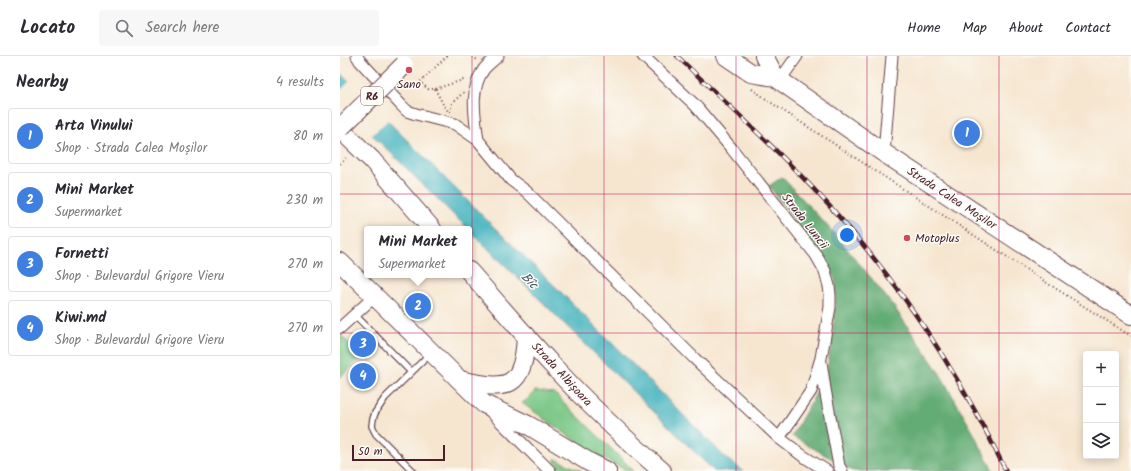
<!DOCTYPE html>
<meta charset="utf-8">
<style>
:root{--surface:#fff;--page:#f7f7f7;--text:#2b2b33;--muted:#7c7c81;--line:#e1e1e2;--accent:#1a73e8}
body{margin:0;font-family:Kalam,sans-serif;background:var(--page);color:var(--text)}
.controls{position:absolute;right:12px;bottom:12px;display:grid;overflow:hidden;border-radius:4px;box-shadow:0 2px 10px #0003}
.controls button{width:36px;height:36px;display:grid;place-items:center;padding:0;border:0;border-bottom:1px solid var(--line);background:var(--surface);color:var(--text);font:20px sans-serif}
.scale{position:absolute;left:12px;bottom:10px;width:93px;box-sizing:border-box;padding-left:4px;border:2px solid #4a1f2b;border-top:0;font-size:11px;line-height:14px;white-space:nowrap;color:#4a1f2b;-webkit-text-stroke:3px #fdfcf7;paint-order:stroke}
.you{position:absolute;left:507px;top:179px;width:14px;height:14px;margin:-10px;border:3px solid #fff;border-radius:50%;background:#1a73e8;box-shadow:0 0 0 6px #1a73e833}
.badge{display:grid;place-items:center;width:26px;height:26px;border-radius:50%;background:var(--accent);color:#fff;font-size:13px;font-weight:700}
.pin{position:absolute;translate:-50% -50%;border:2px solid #fff;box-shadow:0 1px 4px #0006}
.popup{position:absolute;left:24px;top:170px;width:108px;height:52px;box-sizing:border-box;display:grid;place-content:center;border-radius:4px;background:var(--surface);filter:drop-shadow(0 1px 3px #0005);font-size:13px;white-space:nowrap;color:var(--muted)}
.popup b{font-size:15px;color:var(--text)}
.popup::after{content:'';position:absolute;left:50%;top:100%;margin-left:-8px;border:8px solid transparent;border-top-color:var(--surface)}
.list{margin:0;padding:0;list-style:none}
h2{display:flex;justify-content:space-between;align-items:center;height:52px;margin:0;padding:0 16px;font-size:17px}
h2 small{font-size:13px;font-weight:400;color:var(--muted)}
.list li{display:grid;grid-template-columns:26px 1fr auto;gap:12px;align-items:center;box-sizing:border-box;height:56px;margin:0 8px 8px;padding:0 8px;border:1px solid var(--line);border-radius:4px}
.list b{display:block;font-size:15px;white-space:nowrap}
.list p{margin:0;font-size:13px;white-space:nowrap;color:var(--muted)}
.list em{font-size:13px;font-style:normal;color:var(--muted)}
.icon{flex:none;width:22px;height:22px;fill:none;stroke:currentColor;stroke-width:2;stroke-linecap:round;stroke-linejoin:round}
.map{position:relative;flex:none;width:791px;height:415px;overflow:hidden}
header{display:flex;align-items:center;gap:24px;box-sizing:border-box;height:56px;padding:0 20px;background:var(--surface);border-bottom:1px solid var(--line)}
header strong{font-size:19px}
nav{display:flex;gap:22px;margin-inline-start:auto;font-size:14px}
.search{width:280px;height:36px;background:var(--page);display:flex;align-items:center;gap:10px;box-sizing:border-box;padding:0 14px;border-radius:4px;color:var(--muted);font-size:15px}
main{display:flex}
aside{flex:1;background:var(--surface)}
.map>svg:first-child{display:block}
.green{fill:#7ac787;stroke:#627359}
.forest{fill:#63ac74;stroke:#566650}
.water{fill:#44b3be;stroke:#476974}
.pier{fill:#f6e6d0}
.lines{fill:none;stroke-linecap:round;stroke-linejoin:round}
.lane-casing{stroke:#643d44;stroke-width:8}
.street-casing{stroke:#643d44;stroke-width:13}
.primary-casing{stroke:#643d44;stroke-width:20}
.path{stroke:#643d44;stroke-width:2;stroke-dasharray:1 3;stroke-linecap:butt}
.lane{stroke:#fff;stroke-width:5.5}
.street{stroke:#fff;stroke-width:11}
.primary{stroke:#fff;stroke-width:18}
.rail-casing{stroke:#4a1f2b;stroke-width:4.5}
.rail{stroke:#fdfcf7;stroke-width:3;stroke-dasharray:9;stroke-linecap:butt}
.primary-bridge-casing{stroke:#643d44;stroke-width:20;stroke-linecap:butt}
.primary-bridge{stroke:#fff;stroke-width:18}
.grid{fill:none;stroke:#c2185b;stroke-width:1;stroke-opacity:0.55}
.poi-dot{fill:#d1495b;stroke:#fdfcf7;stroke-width:1.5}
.labels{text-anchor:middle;stroke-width:3;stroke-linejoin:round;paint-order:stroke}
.shield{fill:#fdfcf7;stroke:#806168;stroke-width:1}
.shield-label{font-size:11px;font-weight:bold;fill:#4a1f2b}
.poi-label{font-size:12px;fill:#4a1f2b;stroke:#fdfcf7}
.street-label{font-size:12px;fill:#4a1f2b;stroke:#fdfcf7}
.water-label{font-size:13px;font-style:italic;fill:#485a66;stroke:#fdfcf7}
</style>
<header>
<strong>Locato</strong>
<div class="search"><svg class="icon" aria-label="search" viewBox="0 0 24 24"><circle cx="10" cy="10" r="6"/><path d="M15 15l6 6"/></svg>Search here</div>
<nav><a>Home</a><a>Map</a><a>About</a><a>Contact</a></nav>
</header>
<main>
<aside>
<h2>Nearby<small>4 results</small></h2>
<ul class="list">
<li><span class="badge" style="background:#3f7fe0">1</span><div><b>Arta Vinului</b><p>Shop · Strada Calea Moșilor</p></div><em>80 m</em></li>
<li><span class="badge" style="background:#3f7fe0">2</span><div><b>Mini Market</b><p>Supermarket</p></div><em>230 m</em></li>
<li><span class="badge" style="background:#3f7fe0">3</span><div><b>Fornetti</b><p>Shop · Bulevardul Grigore Vieru</p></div><em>270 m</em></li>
<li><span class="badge" style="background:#3f7fe0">4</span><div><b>Kiwi.md</b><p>Shop · Bulevardul Grigore Vieru</p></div><em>270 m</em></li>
</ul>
</aside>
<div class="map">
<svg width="791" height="415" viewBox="0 0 791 415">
<rect width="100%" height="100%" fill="#fdfcf7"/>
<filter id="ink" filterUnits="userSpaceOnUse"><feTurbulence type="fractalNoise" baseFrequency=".025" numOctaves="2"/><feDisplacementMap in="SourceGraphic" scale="8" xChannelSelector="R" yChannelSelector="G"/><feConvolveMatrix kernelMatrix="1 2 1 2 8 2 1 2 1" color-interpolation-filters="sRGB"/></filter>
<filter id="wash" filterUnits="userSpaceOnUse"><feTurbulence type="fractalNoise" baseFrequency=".012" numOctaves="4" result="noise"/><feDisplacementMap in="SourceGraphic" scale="16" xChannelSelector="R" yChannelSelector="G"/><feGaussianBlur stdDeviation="0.9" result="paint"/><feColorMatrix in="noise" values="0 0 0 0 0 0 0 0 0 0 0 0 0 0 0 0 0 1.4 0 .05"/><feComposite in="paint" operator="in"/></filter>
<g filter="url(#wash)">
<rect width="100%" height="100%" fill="#f6e6d0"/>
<g class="green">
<polygon points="1,279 22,301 0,321 0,280"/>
<polygon points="195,335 214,337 291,412 292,414 292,415 288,415 256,399 182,347 188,343"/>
<polygon points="215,403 218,404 241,415 223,415 215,407"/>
</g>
<polygon class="forest" points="442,121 493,176 532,223 554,251 599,316 633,376 653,415 513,415 452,380 486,319 493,278 496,236 495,223 485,206 429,130"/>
<polygon class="water" points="0,17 156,173 226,241 387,403 403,415 374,415 0,47"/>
<polygon class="pier" points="10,25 49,63 31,80 0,50 0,35"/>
</g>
<g filter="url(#ink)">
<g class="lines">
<defs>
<g id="lane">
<polyline points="15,259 71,316"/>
<polyline points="73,415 36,378 32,370 33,363 35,357 45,342 90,298"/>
</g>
<g id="street">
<polyline points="17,0 20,5 61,49 67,55 76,58 115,68 138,84 171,124 187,136 354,302 439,382 463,400 487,415"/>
<polyline points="303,0 355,49 392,93 476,199 485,215 489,230 490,239 490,251 481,302 471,335 439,382"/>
<polyline points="440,24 457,0"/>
<path d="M138,84C135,61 129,33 144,13C148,8 154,4 158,0"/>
<polyline points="544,97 552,0"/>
<polyline points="0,272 35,240"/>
<polyline points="481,306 485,333 499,410 502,415"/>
<polyline points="151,356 210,415"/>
</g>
<g id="primary">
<polyline points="386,0 411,17 435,21 544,97 791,259"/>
<polyline points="424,0 435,21"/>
<polyline points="0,73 32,104 92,173"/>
<polyline points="0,206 144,348 188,369 249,406 267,415"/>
<path d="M129,215C157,247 185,280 214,311C248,348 284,382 322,415"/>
<path d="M120,324C168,336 184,332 186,279"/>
</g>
</defs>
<use href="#lane" class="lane-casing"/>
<use href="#street" class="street-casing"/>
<use href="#primary" class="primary-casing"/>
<g class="path">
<polyline points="107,0 80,26 88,33 95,33 126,23"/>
<polyline points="133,0 137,4"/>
<polyline points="95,33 103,48 108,55"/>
<polyline points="412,33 436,50 707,227 791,280"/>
<polyline points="110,56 112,47 124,36"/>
<polyline points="0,108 6,102"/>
</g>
<use href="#lane" class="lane"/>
<use href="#street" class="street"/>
<use href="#primary" class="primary"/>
<defs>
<path id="rail" d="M337,0C395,56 456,110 508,171C572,245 624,328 666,415"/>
</defs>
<use href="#rail" class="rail-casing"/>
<use href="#rail" class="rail"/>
<defs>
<polyline id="primary-bridge" points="0,72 64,9"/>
</defs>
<use href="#primary-bridge" class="primary-bridge-casing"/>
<use href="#primary-bridge" class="primary-bridge"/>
</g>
</g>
<path class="grid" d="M132,0V415M264,0V415M396,0V415M527,0V415M659,0V415M0,138H791M0,277H791"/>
<g class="poi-dot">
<circle cx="69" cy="14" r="4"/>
<circle cx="567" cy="182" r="4"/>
</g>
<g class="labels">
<rect class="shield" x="21" y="31" width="22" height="18" rx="3"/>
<g class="shield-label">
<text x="32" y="44">R6</text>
</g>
<g class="poi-label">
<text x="69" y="32">Sano</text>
<text x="575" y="186" text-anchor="start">Motoplus</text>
</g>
<g class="street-label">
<text transform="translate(612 142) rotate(33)" y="4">Strada Calea Moșilor</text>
<text transform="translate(465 165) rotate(52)" y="4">Strada Luncii</text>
<text transform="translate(222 318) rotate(47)" y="4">Strada Albișoara</text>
</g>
<g class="water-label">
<text transform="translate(190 224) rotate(45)" y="5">Bîc</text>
</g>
</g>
</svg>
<div class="controls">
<button>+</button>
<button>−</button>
<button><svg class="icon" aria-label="layers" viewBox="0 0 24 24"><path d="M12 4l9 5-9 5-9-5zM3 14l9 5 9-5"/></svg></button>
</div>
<div class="scale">50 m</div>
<div class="you"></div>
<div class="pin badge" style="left:627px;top:77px;background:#3f7fe0">1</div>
<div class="pin badge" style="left:78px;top:250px;background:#3f7fe0">2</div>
<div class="popup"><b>Mini Market</b>Supermarket</div>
<div class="pin badge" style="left:23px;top:288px;background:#3f7fe0">3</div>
<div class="pin badge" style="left:23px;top:320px;background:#3f7fe0">4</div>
</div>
</main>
